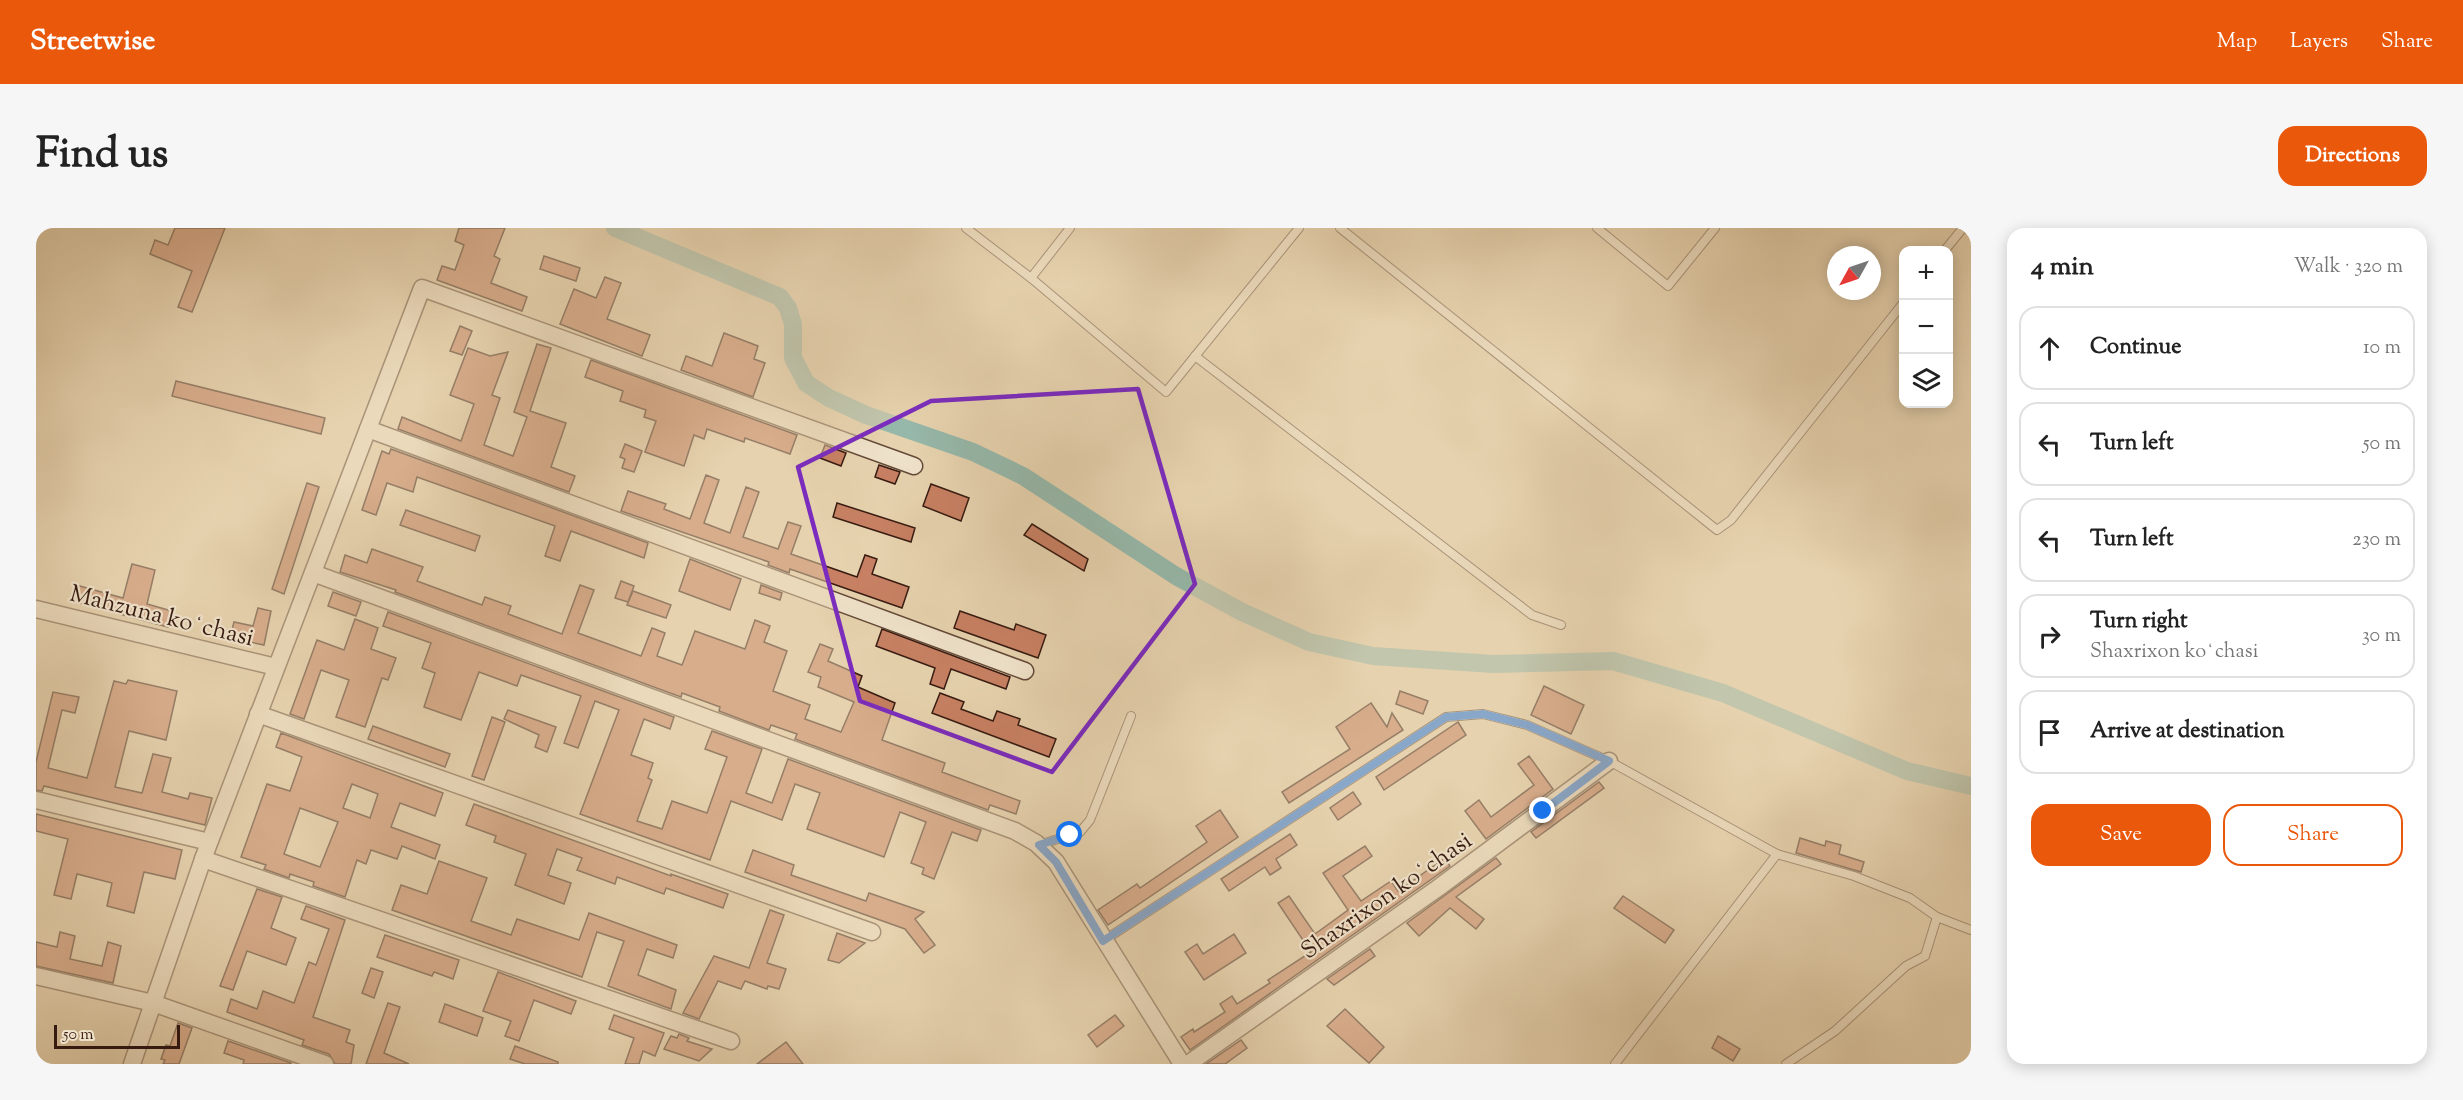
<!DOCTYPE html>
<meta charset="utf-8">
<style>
:root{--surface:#fff;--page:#f6f6f6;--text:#222;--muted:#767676;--line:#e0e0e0;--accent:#ea580c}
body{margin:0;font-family:"Sorts Mill Goudy",serif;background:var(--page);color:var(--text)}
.controls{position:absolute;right:18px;top:18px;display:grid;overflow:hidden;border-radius:12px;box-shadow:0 3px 15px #0003}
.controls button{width:54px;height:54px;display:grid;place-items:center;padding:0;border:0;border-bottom:2px solid var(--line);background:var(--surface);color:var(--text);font:30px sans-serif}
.compass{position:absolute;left:1791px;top:18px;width:54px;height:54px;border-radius:50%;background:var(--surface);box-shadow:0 3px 15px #0003;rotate:230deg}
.scale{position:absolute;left:18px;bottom:15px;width:126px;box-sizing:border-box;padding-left:6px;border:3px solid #371b11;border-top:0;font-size:16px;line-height:21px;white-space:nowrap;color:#371b11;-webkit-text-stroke:4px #efe2ca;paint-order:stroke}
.stop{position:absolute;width:18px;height:18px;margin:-14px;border:4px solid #1a73e8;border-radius:50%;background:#fff}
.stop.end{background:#1a73e8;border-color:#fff;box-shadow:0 2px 6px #0008}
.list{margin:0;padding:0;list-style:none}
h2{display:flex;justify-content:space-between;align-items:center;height:78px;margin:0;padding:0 24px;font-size:26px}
h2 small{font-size:20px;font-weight:400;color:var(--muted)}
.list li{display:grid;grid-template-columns:39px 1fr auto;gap:18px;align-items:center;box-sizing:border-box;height:84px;margin:0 12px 12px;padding:0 12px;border:2px solid var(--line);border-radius:18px}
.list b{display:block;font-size:22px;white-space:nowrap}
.list p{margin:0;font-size:20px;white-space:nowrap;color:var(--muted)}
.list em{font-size:20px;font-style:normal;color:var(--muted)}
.actions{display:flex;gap:12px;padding:18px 24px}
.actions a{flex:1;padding:14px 0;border:2px solid var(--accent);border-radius:18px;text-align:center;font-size:21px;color:var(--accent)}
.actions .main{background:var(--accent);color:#fff}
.icon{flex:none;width:33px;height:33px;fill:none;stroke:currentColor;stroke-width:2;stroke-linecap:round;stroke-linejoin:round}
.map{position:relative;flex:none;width:1935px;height:836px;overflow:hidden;border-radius:18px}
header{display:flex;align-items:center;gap:36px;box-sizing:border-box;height:84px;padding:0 30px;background:var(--accent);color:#fff}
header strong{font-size:28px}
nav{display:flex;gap:33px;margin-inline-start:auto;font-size:21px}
.intro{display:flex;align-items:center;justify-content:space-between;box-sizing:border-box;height:144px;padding:0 36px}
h1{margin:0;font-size:42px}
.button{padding:15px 27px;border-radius:18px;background:var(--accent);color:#fff;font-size:21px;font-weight:700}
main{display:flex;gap:36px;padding:0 36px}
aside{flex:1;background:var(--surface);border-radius:18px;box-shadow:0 3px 15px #0003}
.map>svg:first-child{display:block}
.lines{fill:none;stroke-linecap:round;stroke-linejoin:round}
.canal{stroke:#96b8aa;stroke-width:18}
.building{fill:#c78063;stroke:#371b11;stroke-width:1.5;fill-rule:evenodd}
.lane-casing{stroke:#634938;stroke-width:10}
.street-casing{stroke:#634938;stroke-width:19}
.lane{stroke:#efe2ca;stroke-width:8}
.street{stroke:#efe2ca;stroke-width:16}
.route{stroke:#1a73e8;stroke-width:8}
.marked{fill:none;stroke:#7b2cbf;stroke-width:4.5;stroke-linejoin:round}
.labels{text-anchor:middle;stroke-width:4.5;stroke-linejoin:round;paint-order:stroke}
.street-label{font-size:24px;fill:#371b11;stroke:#efe2ca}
</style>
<header>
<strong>Streetwise</strong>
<nav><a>Map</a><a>Layers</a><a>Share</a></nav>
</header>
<div class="intro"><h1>Find us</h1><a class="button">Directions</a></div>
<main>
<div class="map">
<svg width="1935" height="836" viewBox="0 0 1935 836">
<rect width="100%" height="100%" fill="#e6d2ae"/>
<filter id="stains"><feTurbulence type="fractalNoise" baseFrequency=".00333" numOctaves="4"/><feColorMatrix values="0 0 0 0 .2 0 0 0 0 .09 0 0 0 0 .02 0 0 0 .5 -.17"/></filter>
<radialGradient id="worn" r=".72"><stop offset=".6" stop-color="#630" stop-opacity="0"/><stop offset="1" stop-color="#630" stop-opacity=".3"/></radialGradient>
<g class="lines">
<polyline class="canal" points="579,0 744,69 752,80 757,96 757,130 770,155 793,170 830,187 937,224 987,248 1140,348 1206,384 1273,414 1337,428 1457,436 1577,433 1687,465 1871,543 1935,558"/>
</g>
<g class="building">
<polygon points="139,0 189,0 156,84 142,79 156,43 114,26 119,12 132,17"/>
<polygon points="423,0 469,0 458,28 464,31 455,55 491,69 486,83 401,52 406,38 419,42 428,17 419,13"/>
<polygon points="508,28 544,40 540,53 504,41"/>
<polygon points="569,49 585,55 571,91 614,107 606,128 524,96 538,61 560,70"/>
<polygon points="424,98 436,103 426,127 414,123"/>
<polygon points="688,105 722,118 718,131 729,135 717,169 645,142 650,128 676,138"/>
<polygon points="501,116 515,120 494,183 530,195 515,239 539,248 533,264 362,201 366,189 425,213 438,176 414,167 432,120 454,128 472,124 456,167 464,170 448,217 477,228 491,189 478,184"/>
<polygon points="555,132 761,207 754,226 709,210 708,214 671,201 668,211 658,207 648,238 609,224 620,193 608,189 610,182 584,173 587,163 549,149"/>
<polygon points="140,153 289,190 285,206 136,168"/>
<polygon points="589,216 606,223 598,244 586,240 589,231 584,229"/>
<polygon points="789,217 810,225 805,238 784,230"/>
<polygon points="355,221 612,315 608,330 535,303 524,333 509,328 519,298 381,249 377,264 351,255 340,287 326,282 346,223 353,226"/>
<polygon points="843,237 864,244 859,256 839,249"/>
<polygon points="670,247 683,252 668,295 694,305 710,259 723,264 707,309 742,321 752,294 765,298 755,326 821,349 829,327 841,331 836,346 873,359 866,380 754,341 753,345 732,337 733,334 585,283 592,263 630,276 628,281 654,291"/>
<polygon points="271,255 283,259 248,366 236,361"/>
<polygon points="895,256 933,270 925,293 887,278"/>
<polygon points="801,275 879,300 875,314 797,289"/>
<polygon points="370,282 444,308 439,323 364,297"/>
<polygon points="996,296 1052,331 1048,343 988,307"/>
<polygon points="336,321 387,339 381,353 446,377 449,369 463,374 475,378 472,386 526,406 544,357 558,362 542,405 605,428 616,400 629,405 621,428 646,437 659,403 709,421 719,392 734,398 728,414 751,423 737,463 774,477 769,491 805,504 818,474 782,459 785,449 772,444 784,416 797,421 792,433 826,448 822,459 859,475 846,512 909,535 906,544 984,573 980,586 954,577 952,582 759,511 761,506 735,497 733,502 683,483 684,479 646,465 645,469 359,364 360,362 304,344 309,327 331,335"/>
<polygon points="654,331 705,351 694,382 643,363"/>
<polygon points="96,336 119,342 111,376 136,383 132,399 36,373 40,357 87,370"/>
<polygon points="585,353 598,358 592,374 579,370"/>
<polygon points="725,357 746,365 744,372 723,365"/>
<polygon points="597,363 635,377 630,390 591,377"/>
<polygon points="297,364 325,374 320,388 292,378"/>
<polygon points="222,380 235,383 228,417 194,410 198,394 217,398"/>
<polygon points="924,383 978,402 980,396 1010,407 1002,430 918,400"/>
<polygon points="352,384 638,489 634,501 608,491 595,527 617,535 612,550 616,552 601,593 626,601 636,573 671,585 691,529 669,521 676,503 726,521 710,565 736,575 752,531 945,602 941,613 916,604 898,651 886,646 888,640 875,635 890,594 864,584 848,629 771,601 784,565 759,556 746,592 695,573 674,632 544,586 583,482 559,473 542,520 528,515 545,468 485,447 481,458 443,444 425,492 388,479 399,445 386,440 395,415 347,398"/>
<polygon points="319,391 342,400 335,421 360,430 352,452 346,450 329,499 300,489 313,452 285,442 268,491 254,486 281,412 308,422"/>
<polygon points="846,401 974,449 970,461 915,441 908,461 894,456 899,440 840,418"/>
<polygon points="92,452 141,463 130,512 93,503 79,559 106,565 117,526 135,530 126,564 152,571 154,565 176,570 169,597 8,558 6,563 0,562 0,534 17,464 43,469 39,485 26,482 12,540 51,550 78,453 90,456"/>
<polygon points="1508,458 1548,477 1535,506 1495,487"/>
<polygon points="1364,463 1392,473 1387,486 1360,476"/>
<polygon points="904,465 928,474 925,481 957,493 961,483 984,491 982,497 1020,511 1013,529 896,485"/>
<polygon points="1335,475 1351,499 1356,485 1367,502 1253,575 1246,564 1314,521 1300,499"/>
<polygon points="472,482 520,499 511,524 499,519 503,507 468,491"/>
<polygon points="456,489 469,494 448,552 436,548"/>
<polygon points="1422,494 1430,507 1348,562 1340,549"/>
<polygon points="337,498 414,526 409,539 332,511"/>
<path d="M245,505L407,565L399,588L364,575L355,599L404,617L399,631L366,618L361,631L335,622L330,636L321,632L309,669L277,658L278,654L254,646L253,650L228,641L230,637L205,629L231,556L254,563L266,529L240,519ZM316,556L342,566L334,590L307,580ZM264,580L302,594L284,639L248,626Z"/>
<polygon points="1493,528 1517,561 1450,611 1429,583 1443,572 1455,589 1498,557 1482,536"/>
<polygon points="1563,554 1568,560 1500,610 1495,604"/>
<polygon points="1317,564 1325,576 1302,592 1294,580"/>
<polygon points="438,576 635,648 635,646 692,666 687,680 630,660 628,666 581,649 579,656 541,642 546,630 521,621 512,647 535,655 528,676 479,657 490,626 458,614 460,608 430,597"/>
<polygon points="1184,582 1202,609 1072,697 1062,682 1101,656 1104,660 1171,614 1160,598"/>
<polygon points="0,586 146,622 139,651 108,644 98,685 71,678 76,655 41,646 35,671 18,667 32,611 0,603"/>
<polygon points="1254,606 1261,617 1240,631 1245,640 1234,647 1229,639 1193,663 1185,651"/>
<polygon points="1764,610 1789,618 1790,613 1805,617 1803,626 1828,634 1825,644 1760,625"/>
<polygon points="1329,618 1336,628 1307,648 1325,673 1355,653 1362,663 1409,630 1414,638 1154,822 1145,809 1157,801 1158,804 1189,784 1184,776 1196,768 1201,776 1234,755 1232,752 1275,724 1242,675 1253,668 1279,706 1312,682 1287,645"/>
<polygon points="717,622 758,637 755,647 830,673 833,665 888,684 879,691 899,717 888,725 869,701 709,644"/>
<polygon points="1460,630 1465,636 1420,669 1448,691 1440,701 1414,680 1383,708 1371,695"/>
<polygon points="403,633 451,650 435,693 475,707 481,691 543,712 553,685 641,717 637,730 611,721 602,747 640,762 635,781 572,758 588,713 561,704 546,749 356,682 365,657 391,666"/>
<polygon points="221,661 246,669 235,700 260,710 250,737 211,723 197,762 184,758"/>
<polygon points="1587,668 1638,702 1629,715 1578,680"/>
<polygon points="270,678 309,692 277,789 314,802 310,814 318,817 315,836 299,836 293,826 266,817 268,812 191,784 195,771 221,781 227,763 258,775 273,734 280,737 293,701 265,691"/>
<polygon points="734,682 748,687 731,735 750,741 743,761 732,758 731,761 709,753 705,761 682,753 663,791 647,785 678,728 713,740"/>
<polygon points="24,704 39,708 34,731 66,738 72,714 85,718 77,755 0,738 0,714 21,719"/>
<polygon points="801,705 829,715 803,735 792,732"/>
<polygon points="1198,706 1210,725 1168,752 1149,724 1161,716 1167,726"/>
<polygon points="349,707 423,732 417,751 398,744 396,748 341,729"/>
<polygon points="1334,721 1339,728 1298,757 1291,751"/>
<polygon points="335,740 347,744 338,770 326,765"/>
<polygon points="462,744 540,773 535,786 498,772 483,813 469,808 475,793 447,783"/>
<polygon points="352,775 364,779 348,825 373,836 330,836"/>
<polygon points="409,776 447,790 441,808 403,794"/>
<polygon points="1309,781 1348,819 1333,835 1291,798"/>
<polygon points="578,787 628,805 619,828 607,823 603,836 589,836 598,810 573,801"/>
<polygon points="1079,787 1088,798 1061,819 1052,807"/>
<polygon points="142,795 156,800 143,836 127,836 129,832 125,831 130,817 134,818"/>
<polygon points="643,806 653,810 651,813 676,821 663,833 628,821 635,808 641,810"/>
<polygon points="1682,808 1704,821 1697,833 1676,820"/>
<polygon points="1205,812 1211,820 1189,836 1170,836"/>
<polygon points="192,813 255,835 255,836 207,836 208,832 188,825"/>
<polygon points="750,814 767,836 721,836"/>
<polygon points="479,818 522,834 522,836 489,836 474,831"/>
</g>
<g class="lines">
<defs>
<g id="lane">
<polyline points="930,0 995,50 1130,164 1263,0"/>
<polyline points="1304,0 1681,302 1695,292 1868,74"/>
<polyline points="1561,0 1632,58 1679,0"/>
<polyline points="1909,22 1927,0"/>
<polyline points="995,50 1034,0"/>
<polyline points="1159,128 1496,387 1525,397"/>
<polyline points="1003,617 1044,604 1054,592 1095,488"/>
<polyline points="1067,713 1410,489 1447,486 1491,497 1573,533 1741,626"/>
<polyline points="1579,836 1741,626 1818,648 1874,670 1901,689 1935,702"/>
<polyline points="1750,836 1799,803 1870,738 1889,728 1901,689"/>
</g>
<g id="street">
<polyline points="332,201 989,443"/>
<polyline points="277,345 979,603 1000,615 1020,634 1146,836"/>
<polyline points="0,381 240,439"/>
<polyline points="222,486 836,704"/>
<polyline points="0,572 173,614"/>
<polyline points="167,631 695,813"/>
<polyline points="0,748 117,775 289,836"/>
<polyline points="96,836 167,631 386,60 878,238"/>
<polyline points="1152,836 1402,660 1573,533"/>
</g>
</defs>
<use href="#lane" class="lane-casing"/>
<use href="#street" class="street-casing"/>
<use href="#lane" class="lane"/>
<use href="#street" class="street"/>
</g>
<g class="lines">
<polyline class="route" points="1034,607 1003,617 1020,634 1067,713 1410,489 1447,486 1491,497 1573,533 1507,583"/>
</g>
<path d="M0 0H1935V836H0ZM1102,161L1159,356L1016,544L824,473L762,239L895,173Z" fill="#e6d2ae" fill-opacity=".55" fill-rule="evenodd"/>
<path class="marked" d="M1102,161L1159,356L1016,544L824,473L762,239L895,173Z"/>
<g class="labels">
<g class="street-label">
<text transform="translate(126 387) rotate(14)" y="8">Mahzuna koʻchasi</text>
<text transform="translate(1350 667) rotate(-35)" y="8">Shaxrixon koʻchasi</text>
</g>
</g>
<rect width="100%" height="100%" filter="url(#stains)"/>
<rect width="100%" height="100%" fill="url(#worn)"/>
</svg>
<div class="controls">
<button>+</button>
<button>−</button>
<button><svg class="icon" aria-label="layers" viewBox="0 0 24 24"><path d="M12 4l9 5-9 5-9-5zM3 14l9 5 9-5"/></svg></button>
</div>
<svg class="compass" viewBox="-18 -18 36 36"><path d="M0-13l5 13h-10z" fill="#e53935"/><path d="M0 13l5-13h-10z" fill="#767676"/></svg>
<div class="scale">50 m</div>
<div class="stop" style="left:1034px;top:607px"></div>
<div class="stop end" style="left:1507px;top:583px"></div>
</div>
<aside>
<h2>4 min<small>Walk · 320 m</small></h2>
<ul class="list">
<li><svg class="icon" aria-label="ahead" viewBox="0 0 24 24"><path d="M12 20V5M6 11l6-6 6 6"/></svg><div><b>Continue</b></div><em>10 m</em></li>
<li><svg class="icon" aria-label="left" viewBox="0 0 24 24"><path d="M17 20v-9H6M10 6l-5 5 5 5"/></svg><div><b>Turn left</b></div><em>50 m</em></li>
<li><svg class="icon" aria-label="left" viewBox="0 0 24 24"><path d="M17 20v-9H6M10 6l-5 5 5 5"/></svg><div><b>Turn left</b></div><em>230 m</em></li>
<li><svg class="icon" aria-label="right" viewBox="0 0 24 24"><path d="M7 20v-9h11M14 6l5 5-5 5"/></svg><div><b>Turn right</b><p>Shaxrixon koʻchasi</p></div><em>30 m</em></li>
<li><svg class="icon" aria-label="arrive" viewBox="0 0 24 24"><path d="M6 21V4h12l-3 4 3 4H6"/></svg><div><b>Arrive at destination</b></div></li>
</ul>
<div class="actions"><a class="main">Save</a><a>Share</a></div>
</aside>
</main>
